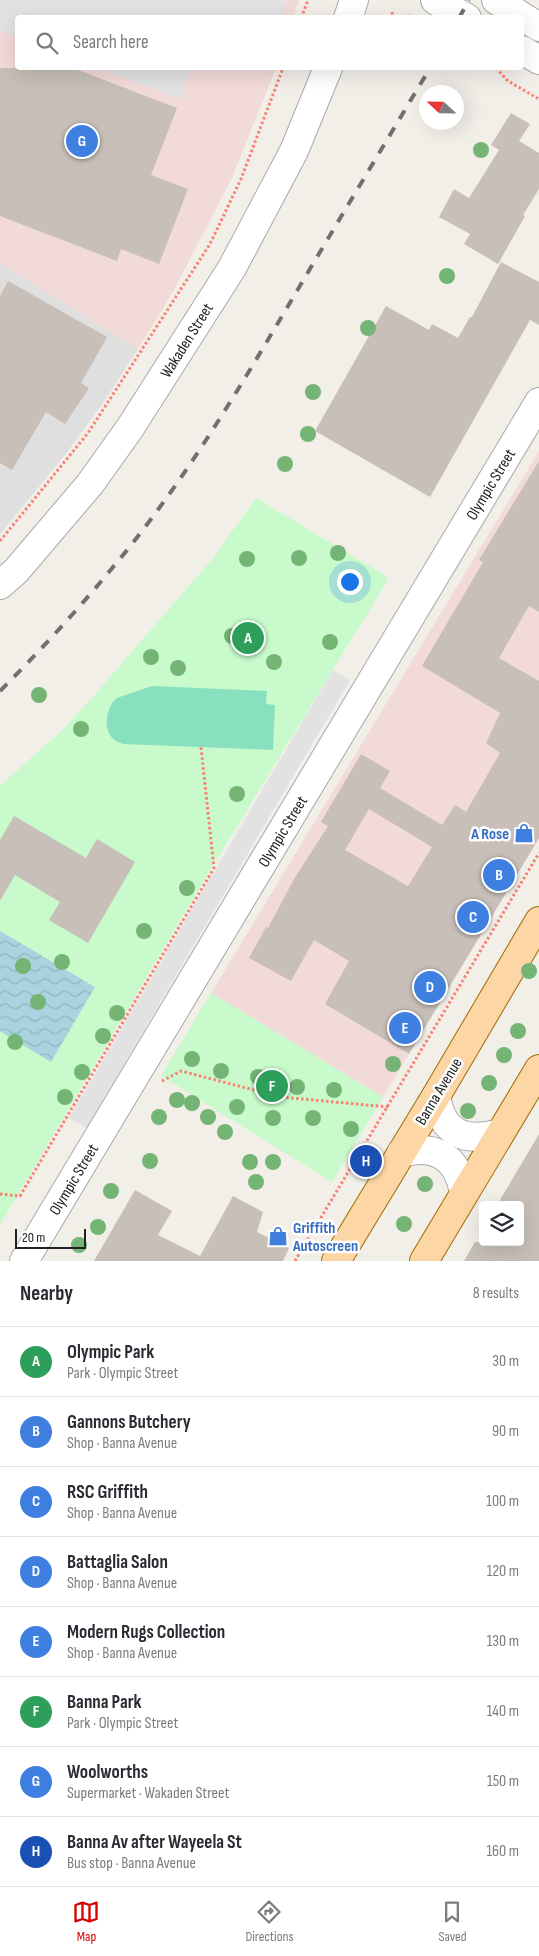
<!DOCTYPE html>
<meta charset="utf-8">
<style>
:root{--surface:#fff;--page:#f2f2f3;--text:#2b2b33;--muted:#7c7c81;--line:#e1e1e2;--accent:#d40000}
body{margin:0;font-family:"Sofia Sans Condensed",sans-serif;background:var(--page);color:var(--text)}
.controls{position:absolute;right:15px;bottom:15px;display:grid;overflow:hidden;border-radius:5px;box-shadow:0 5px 20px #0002}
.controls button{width:45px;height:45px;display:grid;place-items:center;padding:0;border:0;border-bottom:1px solid var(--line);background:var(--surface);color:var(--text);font:25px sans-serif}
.compass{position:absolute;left:419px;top:85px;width:45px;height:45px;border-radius:50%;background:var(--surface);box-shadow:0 5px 20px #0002;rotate:292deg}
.scale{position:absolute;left:15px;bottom:12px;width:71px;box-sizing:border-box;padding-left:5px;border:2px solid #222;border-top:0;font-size:14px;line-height:18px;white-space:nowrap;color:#222;-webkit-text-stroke:4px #fff;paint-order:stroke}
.you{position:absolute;left:349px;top:581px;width:18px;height:18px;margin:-12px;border:4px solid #fff;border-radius:50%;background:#1a73e8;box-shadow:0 0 0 8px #1a73e833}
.badge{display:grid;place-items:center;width:32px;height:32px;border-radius:50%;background:var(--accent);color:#fff;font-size:16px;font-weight:700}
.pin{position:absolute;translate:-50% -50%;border:2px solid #fff;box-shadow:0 1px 5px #0006}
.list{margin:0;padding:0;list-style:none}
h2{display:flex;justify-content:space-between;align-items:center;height:65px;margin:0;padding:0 20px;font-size:21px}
h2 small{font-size:16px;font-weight:400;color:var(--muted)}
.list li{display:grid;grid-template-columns:32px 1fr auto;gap:15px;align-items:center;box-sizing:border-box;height:70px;padding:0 20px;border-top:1px solid var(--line)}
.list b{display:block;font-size:19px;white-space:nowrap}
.list p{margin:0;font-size:16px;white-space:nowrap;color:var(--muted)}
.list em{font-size:16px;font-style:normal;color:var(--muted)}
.icon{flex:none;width:28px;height:28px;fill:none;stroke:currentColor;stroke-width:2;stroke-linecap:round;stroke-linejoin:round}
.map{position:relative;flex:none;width:539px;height:1261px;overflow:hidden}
.search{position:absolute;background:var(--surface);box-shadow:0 5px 20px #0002;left:15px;right:15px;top:15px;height:55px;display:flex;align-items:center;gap:12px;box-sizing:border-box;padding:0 18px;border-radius:5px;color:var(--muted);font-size:19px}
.sheet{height:625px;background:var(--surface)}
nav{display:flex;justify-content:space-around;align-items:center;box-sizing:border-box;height:70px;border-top:1px solid var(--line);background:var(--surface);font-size:14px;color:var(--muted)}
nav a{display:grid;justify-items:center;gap:2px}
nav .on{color:var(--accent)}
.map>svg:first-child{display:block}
.residential{fill:#e0dfdf}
.commercial{fill:#f2dad9}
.park{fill:#c8facc}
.pitch{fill:#88e0be}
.parking{fill:#e2e2e2}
.water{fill:url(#water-waves)}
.building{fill:#c7bfb8;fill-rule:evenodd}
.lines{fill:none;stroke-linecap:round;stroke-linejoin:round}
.minor-casing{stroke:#a9a9a9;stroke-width:30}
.major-casing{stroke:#a06b00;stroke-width:30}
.path{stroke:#fa8072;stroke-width:3;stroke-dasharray:2.5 2.5;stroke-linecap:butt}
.minor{stroke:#fff;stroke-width:28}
.major{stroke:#fcd6a4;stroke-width:28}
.rail{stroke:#707070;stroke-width:4;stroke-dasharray:10 10;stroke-linecap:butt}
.tree{fill:#74b475}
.labels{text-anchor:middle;stroke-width:5;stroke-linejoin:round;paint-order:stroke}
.street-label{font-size:16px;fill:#222;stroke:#fff}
.shop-label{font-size:16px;font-weight:bold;fill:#366cbe;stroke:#fff;text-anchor:end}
</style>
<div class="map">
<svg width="539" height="1261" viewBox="0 0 539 1261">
<defs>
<pattern id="water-waves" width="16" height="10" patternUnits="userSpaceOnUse" patternTransform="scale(1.25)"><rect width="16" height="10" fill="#aad3df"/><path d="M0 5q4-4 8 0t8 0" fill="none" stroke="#92b5bf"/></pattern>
</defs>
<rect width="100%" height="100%" fill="#f2efe9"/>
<polygon class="residential" points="0,263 138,349 103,403 65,455 0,534"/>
<g class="commercial">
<polygon points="0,0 299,0 293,17 18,18 18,68 276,68 231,180 174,290 138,349 0,263"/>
<polygon points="539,451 539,838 383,1097 211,993"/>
</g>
<g class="park">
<polygon points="256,498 389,578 200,887 0,1225 0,786 61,731 92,698 213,558"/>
<polygon points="211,993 383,1097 332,1182 161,1076"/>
</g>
<path class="pitch" d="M152,686L267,691L266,704L275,705L273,750L123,744C118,742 113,740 110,735C103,725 108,705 117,698Z"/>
<g class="parking">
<polygon points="0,0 286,0 281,17 18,18 17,37 0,30"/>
<polygon points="98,68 190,68 181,99"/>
<polygon points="333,670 350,680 86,1128 69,1118"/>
</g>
<polygon class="water" points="0,931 95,987 51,1062 0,1031"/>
<g class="building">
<polygon points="0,68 73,68 177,108 151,175 188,189 159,264 121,249 117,261 0,216"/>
<polygon points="511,113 530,124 519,141 539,153 539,189 523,215 525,216 498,264 464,244 470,234 439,217 454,189 469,198 499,150 491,145"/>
<polygon points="501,262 539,282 539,325 530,320 430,497 315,431 386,306 429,330 432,324 458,338 470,317 472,317"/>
<polygon points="8,281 107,337 81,383 89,388 65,424 46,412 12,470 0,463 0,296"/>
<path d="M539,461V612L529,606L499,658L539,681V838L409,1054L325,1004L349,961L314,940L291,981L249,958L266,927L268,928L294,879L328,826L321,822L361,754L390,771L380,788L442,825L455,805L466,812L500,753L486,743L500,713L422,666L483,562L479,560ZM369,809L432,847L408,886L345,850Z"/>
<polygon points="14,816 86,858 97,839 135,862 88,943 49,920 60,902 15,875 0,901 0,840"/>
<polygon points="539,1134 539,1261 464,1261 475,1242 520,1242 520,1205 497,1205"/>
<polygon points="135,1190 172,1211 158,1235 200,1256 233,1196 263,1212 257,1232 289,1248 283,1261 94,1261"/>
</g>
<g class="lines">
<defs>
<g id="minor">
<polyline points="435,0 467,18"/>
<polyline points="496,0 539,27"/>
<polyline points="348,18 354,0"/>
<polyline points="522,50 539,60"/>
<polyline points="0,585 16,571 90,484 130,428 232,268 294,151 328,68"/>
<path d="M436,1096C442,1134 465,1143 500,1133"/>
<path d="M401,1153C436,1143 458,1158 464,1193"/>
<polyline points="24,1261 539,402"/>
</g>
<g id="major">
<polyline points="336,1261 436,1096 539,921"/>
<polyline points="424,1261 539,1069"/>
</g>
</defs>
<use href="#minor" class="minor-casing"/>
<use href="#major" class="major-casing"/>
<g class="path">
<polyline points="392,12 393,18"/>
<polyline points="301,18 308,0"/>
<polyline points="403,18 410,16 413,18"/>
<polyline points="496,68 508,81 539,99"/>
<polyline points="0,541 88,433 210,244 241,179 283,68"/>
<polyline points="162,1081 181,1071 281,1097 388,1107"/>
<polyline points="0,1194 20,1196 214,868 201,747"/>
<polyline points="295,1261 539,853"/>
</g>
<use href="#minor" class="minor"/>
<use href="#major" class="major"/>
<g class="rail">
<polyline points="459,18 469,0"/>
<path d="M0,691C48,643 93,593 135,540C194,465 243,382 291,301C337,223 384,145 430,68"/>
</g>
</g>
<g class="tree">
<circle cx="481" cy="150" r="8"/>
<circle cx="447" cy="276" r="8"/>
<circle cx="368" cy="328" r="8"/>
<circle cx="313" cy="392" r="8"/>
<circle cx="308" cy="434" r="8"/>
<circle cx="285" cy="464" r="8"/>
<circle cx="338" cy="553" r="8"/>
<circle cx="299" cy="558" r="8"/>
<circle cx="247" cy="559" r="8"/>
<circle cx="232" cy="636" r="8"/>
<circle cx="330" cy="642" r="8"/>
<circle cx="151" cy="657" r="8"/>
<circle cx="274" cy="662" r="8"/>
<circle cx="178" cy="668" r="8"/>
<circle cx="39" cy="695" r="8"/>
<circle cx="81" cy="729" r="8"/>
<circle cx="237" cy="794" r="8"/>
<circle cx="187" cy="888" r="8"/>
<circle cx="144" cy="931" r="8"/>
<circle cx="62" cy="962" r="8"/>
<circle cx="23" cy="966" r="8"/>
<circle cx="529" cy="971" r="8"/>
<circle cx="38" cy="1002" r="8"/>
<circle cx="117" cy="1013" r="8"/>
<circle cx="518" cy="1031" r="8"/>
<circle cx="103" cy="1036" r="8"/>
<circle cx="15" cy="1042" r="8"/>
<circle cx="504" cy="1055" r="8"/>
<circle cx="192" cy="1059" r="8"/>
<circle cx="393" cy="1064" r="8"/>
<circle cx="221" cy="1071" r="8"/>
<circle cx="82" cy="1072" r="8"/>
<circle cx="258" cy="1077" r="8"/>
<circle cx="489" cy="1083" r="8"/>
<circle cx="297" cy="1087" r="8"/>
<circle cx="334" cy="1090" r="8"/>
<circle cx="65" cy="1097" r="8"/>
<circle cx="177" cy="1100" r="8"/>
<circle cx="192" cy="1103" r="8"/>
<circle cx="237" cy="1107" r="8"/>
<circle cx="468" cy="1111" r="8"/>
<circle cx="159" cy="1117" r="8"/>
<circle cx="208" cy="1117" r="8"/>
<circle cx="273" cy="1118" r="8"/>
<circle cx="313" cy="1118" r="8"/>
<circle cx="351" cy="1129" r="8"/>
<circle cx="225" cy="1132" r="8"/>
<circle cx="150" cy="1161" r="8"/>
<circle cx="250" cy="1162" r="8"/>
<circle cx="273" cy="1162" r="8"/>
<circle cx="256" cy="1182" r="8"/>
<circle cx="425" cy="1184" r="8"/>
<circle cx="111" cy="1191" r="8"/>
<circle cx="404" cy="1224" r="8"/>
<circle cx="98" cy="1227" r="8"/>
<circle cx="79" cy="1245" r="8"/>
</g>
<defs>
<symbol id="shop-bare" viewBox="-9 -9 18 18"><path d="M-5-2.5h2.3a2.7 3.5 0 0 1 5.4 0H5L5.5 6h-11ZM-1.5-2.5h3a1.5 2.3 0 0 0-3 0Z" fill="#3f7fe0" stroke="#fff" stroke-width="2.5" paint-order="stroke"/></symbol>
</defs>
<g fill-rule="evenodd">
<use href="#shop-bare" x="510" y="819" width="28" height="28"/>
<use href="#shop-bare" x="264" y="1222" width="28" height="28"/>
</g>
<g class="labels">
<g class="street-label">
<text transform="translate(186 340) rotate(-58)" y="6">Wakaden Street</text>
<text transform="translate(490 484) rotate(-59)" y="6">Olympic Street</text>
<text transform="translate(282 831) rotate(-59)" y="6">Olympic Street</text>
<text transform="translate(438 1091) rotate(-59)" y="6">Banna Avenue</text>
<text transform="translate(73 1179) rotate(-59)" y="6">Olympic Street</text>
</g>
<g class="shop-label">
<text x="509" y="839">A Rose</text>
<text x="293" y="1233" text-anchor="start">Griffith<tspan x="293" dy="18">Autoscreen</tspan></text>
</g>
</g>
</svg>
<div class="controls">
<button><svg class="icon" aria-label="layers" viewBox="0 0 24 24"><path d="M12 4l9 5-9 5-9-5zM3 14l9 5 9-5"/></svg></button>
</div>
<svg class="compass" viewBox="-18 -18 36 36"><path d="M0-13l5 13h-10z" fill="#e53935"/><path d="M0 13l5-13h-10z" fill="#7c7c81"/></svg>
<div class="scale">20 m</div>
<div class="you"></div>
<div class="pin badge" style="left:248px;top:638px;background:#2e9e5b">A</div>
<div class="pin badge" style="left:499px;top:875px;background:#3f7fe0">B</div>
<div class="pin badge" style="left:473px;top:917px;background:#3f7fe0">C</div>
<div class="pin badge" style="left:430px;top:987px;background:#3f7fe0">D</div>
<div class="pin badge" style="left:405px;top:1028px;background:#3f7fe0">E</div>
<div class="pin badge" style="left:272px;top:1086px;background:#2e9e5b">F</div>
<div class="pin badge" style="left:82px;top:141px;background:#3f7fe0">G</div>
<div class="pin badge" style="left:366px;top:1161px;background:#1a4fb4">H</div>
<div class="search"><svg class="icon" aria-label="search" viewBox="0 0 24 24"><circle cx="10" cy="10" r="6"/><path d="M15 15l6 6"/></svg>Search here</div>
</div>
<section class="sheet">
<h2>Nearby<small>8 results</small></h2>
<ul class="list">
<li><span class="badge" style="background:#2e9e5b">A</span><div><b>Olympic Park</b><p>Park · Olympic Street</p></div><em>30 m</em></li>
<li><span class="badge" style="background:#3f7fe0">B</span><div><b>Gannons Butchery</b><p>Shop · Banna Avenue</p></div><em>90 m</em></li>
<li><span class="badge" style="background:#3f7fe0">C</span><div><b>RSC Griffith</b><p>Shop · Banna Avenue</p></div><em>100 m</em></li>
<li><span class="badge" style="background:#3f7fe0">D</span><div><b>Battaglia Salon</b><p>Shop · Banna Avenue</p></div><em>120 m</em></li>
<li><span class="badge" style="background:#3f7fe0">E</span><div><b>Modern Rugs Collection</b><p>Shop · Banna Avenue</p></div><em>130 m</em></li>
<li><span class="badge" style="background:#2e9e5b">F</span><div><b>Banna Park</b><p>Park · Olympic Street</p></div><em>140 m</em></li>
<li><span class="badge" style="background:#3f7fe0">G</span><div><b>Woolworths</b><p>Supermarket · Wakaden Street</p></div><em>150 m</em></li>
<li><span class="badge" style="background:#1a4fb4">H</span><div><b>Banna Av after Wayeela St</b><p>Bus stop · Banna Avenue</p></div><em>160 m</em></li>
</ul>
</section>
<nav>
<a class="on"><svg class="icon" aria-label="map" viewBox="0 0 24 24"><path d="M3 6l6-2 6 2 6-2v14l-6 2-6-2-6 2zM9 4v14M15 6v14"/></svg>Map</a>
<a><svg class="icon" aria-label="directions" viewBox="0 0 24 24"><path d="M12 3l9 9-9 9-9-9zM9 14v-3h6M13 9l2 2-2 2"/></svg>Directions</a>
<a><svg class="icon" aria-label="saved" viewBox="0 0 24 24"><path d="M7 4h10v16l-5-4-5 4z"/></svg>Saved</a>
</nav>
